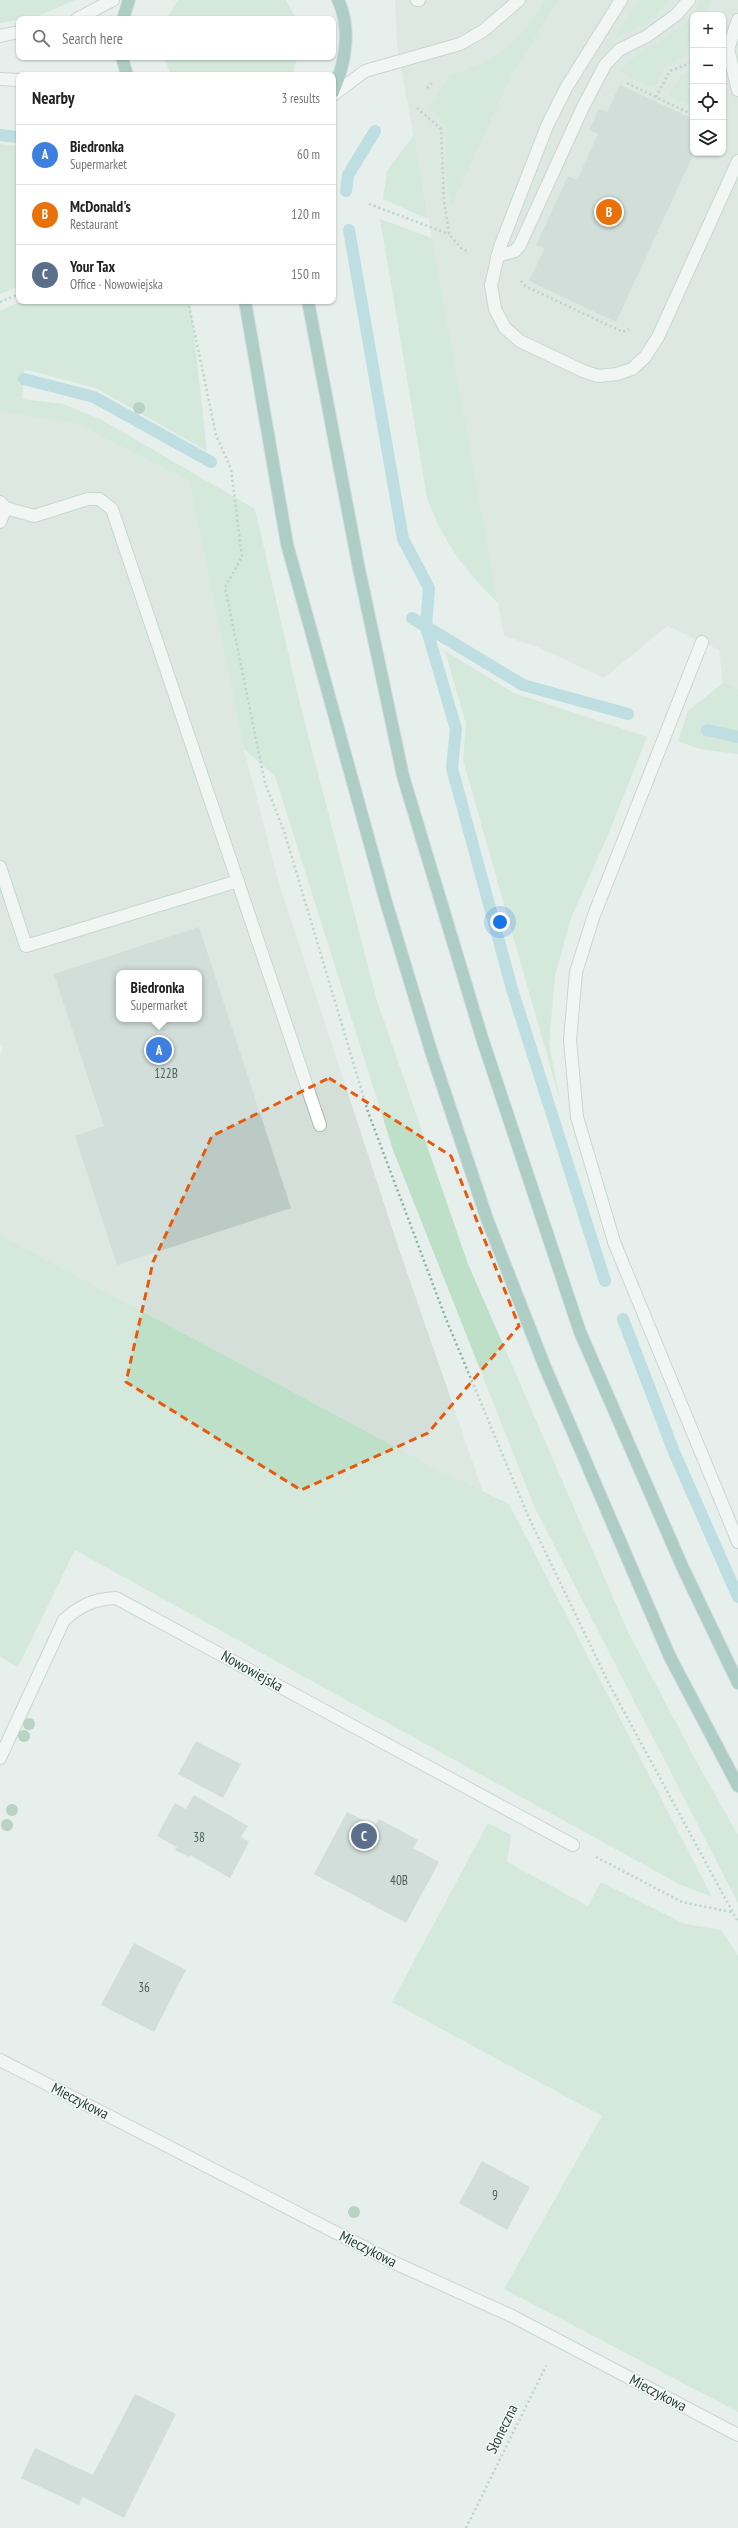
<!DOCTYPE html>
<meta charset="utf-8">
<style>
:root{--surface:#fff;--page:#f2f2f2;--text:#222;--muted:#767676;--line:#e0e0e0;--accent:#2563eb}
body{margin:0;font-family:"PT Sans Narrow",sans-serif;background:var(--page);color:var(--text)}
.controls{position:absolute;right:12px;top:12px;display:grid;overflow:hidden;border-radius:8px;box-shadow:0 1px 3px #0004}
.controls button{width:36px;height:36px;display:grid;place-items:center;padding:0;border:0;border-bottom:1px solid var(--line);background:var(--surface);color:var(--text);font:20px sans-serif}
.you{position:absolute;left:500px;top:922px;width:14px;height:14px;margin:-10px;border:3px solid #fff;border-radius:50%;background:#1a73e8;box-shadow:0 0 0 6px #1a73e833}
.badge{display:grid;place-items:center;width:26px;height:26px;border-radius:50%;background:var(--accent);color:#fff;font-size:13px;font-weight:700}
.pin{position:absolute;translate:-50% -50%;border:2px solid #fff;box-shadow:0 1px 4px #0006}
.popup{position:absolute;left:116px;top:970px;width:86px;height:52px;box-sizing:border-box;display:grid;place-content:center;border-radius:8px;background:var(--surface);filter:drop-shadow(0 1px 3px #0005);font-size:13px;white-space:nowrap;color:var(--muted)}
.popup b{font-size:15px;color:var(--text)}
.popup::after{content:'';position:absolute;left:50%;top:100%;margin-left:-8px;border:8px solid transparent;border-top-color:var(--surface)}
.list{margin:0;padding:0;list-style:none}
h2{display:flex;justify-content:space-between;align-items:center;height:52px;margin:0;padding:0 16px;font-size:17px}
h2 small{font-size:13px;font-weight:400;color:var(--muted)}
.list li{display:grid;grid-template-columns:26px 1fr auto;gap:12px;align-items:center;box-sizing:border-box;height:60px;padding:0 16px;border-top:1px solid var(--line)}
.list b{display:block;font-size:15px;white-space:nowrap}
.list p{margin:0;font-size:13px;white-space:nowrap;color:var(--muted)}
.list em{font-size:13px;font-style:normal;color:var(--muted)}
.icon{flex:none;width:22px;height:22px;fill:none;stroke:currentColor;stroke-width:2;stroke-linecap:round;stroke-linejoin:round}
.map{position:relative;flex:none;width:738px;height:2528px;overflow:hidden}
.search{position:absolute;background:var(--surface);box-shadow:0 1px 3px #0004;left:16px;top:16px;width:320px;height:44px;display:flex;align-items:center;gap:10px;box-sizing:border-box;padding:0 14px;border-radius:8px;color:var(--muted);font-size:15px}
.panel{position:absolute;background:var(--surface);box-shadow:0 1px 3px #0004;left:16px;top:72px;width:320px;height:232px;border-radius:8px}
.map>svg:first-child{display:block}
.built{fill:#d4dfda;fill-rule:evenodd}
.green{fill:#bfe0c8}
.lines{fill:none;stroke-linecap:round;stroke-linejoin:round}
.stream{stroke:#8ec9d4;stroke-width:12}
.building{fill:#bbcac4;fill-rule:evenodd}
.minor-casing{stroke:#a8b8b2;stroke-width:14}
.major-casing{stroke:#c2cac8;stroke-width:14}
.path{stroke:#86b3a5;stroke-width:2.5;stroke-dasharray:2 3;stroke-linecap:butt}
.minor{stroke:#fff;stroke-width:12}
.major{stroke:#6aa596;stroke-width:12}
.tree{fill:#80af93}
.marked{fill:none;stroke:#e8590c;stroke-width:3;stroke-dasharray:8 5;stroke-linejoin:round}
.labels{text-anchor:middle;stroke-width:3;stroke-linejoin:round;paint-order:stroke}
.number-label{font-size:13px;fill:#4a645c}
.street-label{font-size:15px;fill:#24423a;stroke:#f7fbf9}
</style>
<div class="map">
<svg width="738" height="2528" viewBox="0 0 738 2528">
<rect width="100%" height="100%" fill="#e6efeb"/>
<g class="built">
<path d="M395,0H738V689L723,683L719,650L667,626L604,678L538,647L504,636L397,45ZM693,15H723V153H693Z"/>
<path d="M0,411L77,424L189,481L244,749L278,880L399,1249L483,1492L435,1468L0,1235V1055L4,1046L0,1044ZM119,973H199V1019H119Z"/>
</g>
<g class="green">
<polygon points="0,0 75,0 38,16 0,23"/>
<polygon points="178,0 286,0 296,19 166,19"/>
<path d="M544,0H559L513,72L451,207L446,176L447,127L430,108L450,74C496,63 521,40 544,0Z"/>
<polygon points="640,0 671,0 645,24 615,37"/>
<path d="M701,0H711L704,15H693V52L666,65L654,88L619,72C645,40 682,40 701,0Z"/>
<polygon points="164,57 298,57 292,75 171,75"/>
<polygon points="693,69 693,107 669,96 680,76"/>
<polygon points="414,135 428,219 383,199 387,171"/>
<polygon points="0,144 19,146 19,286 0,294"/>
<path d="M380,219L432,238L498,603C465,571 444,543 427,498Z"/>
<polygon points="22,301 190,301 207,451 96,388 24,369 22,399 63,404 100,419 255,509 300,704 377,1001 468,1264 628,1632 701,1770 738,1835 738,1903 535,1508 393,1150 275,776 244,749 189,481 77,424 0,411 0,311"/>
<polygon points="445,651 514,693 647,737 607,837 571,918 555,976 549,1044 560,1101 463,760 466,724"/>
<polygon points="723,683 738,689 738,754 699,749 678,741 688,711"/>
<polygon points="0,1235 435,1468 509,1504 712,1897 677,1883 75,1550 18,1667 0,1657"/>
<polygon points="488,1823 511,1835 507,1862 588,1906 601,1882 685,1924 721,1930 738,1956 738,2412 504,2289 602,2116 392,2002"/>
</g>
<g class="lines">
<g class="stream">
<polyline points="0,135 19,137"/>
<polyline points="346,191 348,175 375,131"/>
<polyline points="349,230 403,539 429,588 426,627 456,729 452,768 512,989 605,1281"/>
<polyline points="24,379 94,397 211,462"/>
<polyline points="412,618 523,685 628,714"/>
<polyline points="707,730 738,737"/>
<polyline points="623,1319 674,1452 738,1597"/>
</g>
</g>
<g class="building">
<polygon points="620,85 693,119 694,153 616,322 529,281 545,248 536,245 568,176 577,180 598,134 589,130 599,109 607,112"/>
<path d="M199,927L291,1208L117,1265L75,1136L104,1126L54,974ZM119,973H199V1019H119Z"/>
<polygon points="196,1741 241,1764 223,1798 178,1774"/>
<polygon points="194,1795 248,1826 241,1837 249,1842 230,1878 190,1855 189,1857 175,1850 177,1847 157,1836 175,1803 186,1809"/>
<polygon points="347,1812 374,1826 379,1819 418,1840 413,1848 439,1862 406,1923 314,1874"/>
<polygon points="134,1943 186,1970 154,2032 101,2005"/>
<polygon points="482,2161 530,2187 507,2230 459,2203"/>
<polygon points="135,2394 176,2414 124,2518 83,2497 79,2505 21,2478 35,2448 93,2475"/>
</g>
<g class="lines">
<defs>
<g id="minor">
<polyline points="417,0 419,0"/>
<polyline points="621,0 566,88 547,126 500,247 491,285 495,309 505,328 520,341 583,371 598,376 617,374 632,369 645,357 658,337 738,161"/>
<polyline points="77,19 113,0"/>
<polyline points="738,20 728,49 738,90"/>
<polyline points="0,36 19,32"/>
<polyline points="0,79 19,80"/>
<polyline points="333,95 365,71 460,44 483,31 519,0"/>
<polyline points="497,256 515,251 520,245 582,109 605,65 619,50 647,36 676,15 689,0"/>
<polyline points="0,502 6,508 34,516 88,499 99,499 112,509 320,1125"/>
<polyline points="0,522 6,508"/>
<polyline points="702,642 594,915 576,972 570,1040 577,1117 614,1242 738,1542"/>
<polyline points="0,867 26,946 238,881"/>
<path d="M0,1758L64,1620C81,1605 94,1599 116,1598L573,1845"/>
<polyline points="0,2060 395,2263 512,2316 738,2435"/>
</g>
<g id="major">
<polyline points="123,19 129,0"/>
<polyline points="122,57 127,75"/>
<path d="M333,92C345,64 352,29 338,0"/>
<polyline points="245,301 287,544 386,902 431,1051 487,1219 545,1367 670,1657 738,1786"/>
<polyline points="308,301 359,569 403,776 482,1038 580,1332 682,1566 738,1683"/>
</g>
</defs>
<use href="#minor" class="minor-casing"/>
<use href="#major" class="major-casing"/>
<g class="path">
<polyline points="627,83 693,115"/>
<polyline points="427,88 434,81"/>
<polyline points="656,97 670,71 693,62"/>
<polyline points="417,108 441,129 444,201 449,234 461,248 469,252"/>
<polyline points="369,204 449,234"/>
<polyline points="521,281 525,286 623,332 629,329"/>
<polyline points="188,301 216,435 231,469 242,557 225,587 265,783 284,831 368,1112 446,1319 529,1518 609,1684 738,1922"/>
<polyline points="0,302 19,294"/>
<polyline points="596,1857 682,1902 731,1912"/>
<polyline points="466,2528 546,2366"/>
</g>
<use href="#minor" class="minor"/>
<use href="#major" class="major"/>
</g>
<g class="tree">
<circle cx="139" cy="408" r="6"/>
<circle cx="29" cy="1724" r="6"/>
<circle cx="24" cy="1736" r="6"/>
<circle cx="12" cy="1810" r="6"/>
<circle cx="7" cy="1825" r="6"/>
<circle cx="354" cy="2212" r="6"/>
</g>
<path d="M0 0H738V2528H0ZM329,1078L451,1156L519,1326L428,1433L301,1490L126,1382L153,1262L212,1136Z" fill="#e6efeb" fill-opacity=".55" fill-rule="evenodd"/>
<path class="marked" d="M329,1078L451,1156L519,1326L428,1433L301,1490L126,1382L153,1262L212,1136Z"/>
<g class="labels">
<g class="number-label">
<text x="166" y="1078">122B</text>
<text x="199" y="1842">38</text>
<text x="399" y="1885">40B</text>
<text x="144" y="1992">36</text>
<text x="495" y="2200">9</text>
</g>
<g class="street-label">
<text transform="translate(252 1671) rotate(29)" y="5">Nowowiejska</text>
<text transform="translate(80 2101) rotate(27)" y="5">Mieczykowa</text>
<text transform="translate(368 2249) rotate(27)" y="5">Mieczykowa</text>
<text transform="translate(658 2393) rotate(28)" y="5">Mieczykowa</text>
<text transform="translate(502 2429) rotate(-64)" y="5">Słoneczna</text>
</g>
</g>
</svg>
<div class="controls">
<button>+</button>
<button>−</button>
<button><svg class="icon" aria-label="locate" viewBox="0 0 24 24"><circle cx="12" cy="12" r="6"/><path d="M12 2v4M12 18v4M2 12h4M18 12h4"/></svg></button>
<button><svg class="icon" aria-label="layers" viewBox="0 0 24 24"><path d="M12 4l9 5-9 5-9-5zM3 14l9 5 9-5"/></svg></button>
</div>
<div class="you"></div>
<div class="pin badge" style="left:159px;top:1050px;background:#3f7fe0">A</div>
<div class="popup"><b>Biedronka</b>Supermarket</div>
<div class="pin badge" style="left:609px;top:212px;background:#e8710a">B</div>
<div class="pin badge" style="left:364px;top:1836px;background:#5c6f8a">C</div>
<div class="search"><svg class="icon" aria-label="search" viewBox="0 0 24 24"><circle cx="10" cy="10" r="6"/><path d="M15 15l6 6"/></svg>Search here</div>
<section class="panel">
<h2>Nearby<small>3 results</small></h2>
<ul class="list">
<li><span class="badge" style="background:#3f7fe0">A</span><div><b>Biedronka</b><p>Supermarket</p></div><em>60 m</em></li>
<li><span class="badge" style="background:#e8710a">B</span><div><b>McDonald's</b><p>Restaurant</p></div><em>120 m</em></li>
<li><span class="badge" style="background:#5c6f8a">C</span><div><b>Your Tax</b><p>Office · Nowowiejska</p></div><em>150 m</em></li>
</ul>
</section>
</div>
